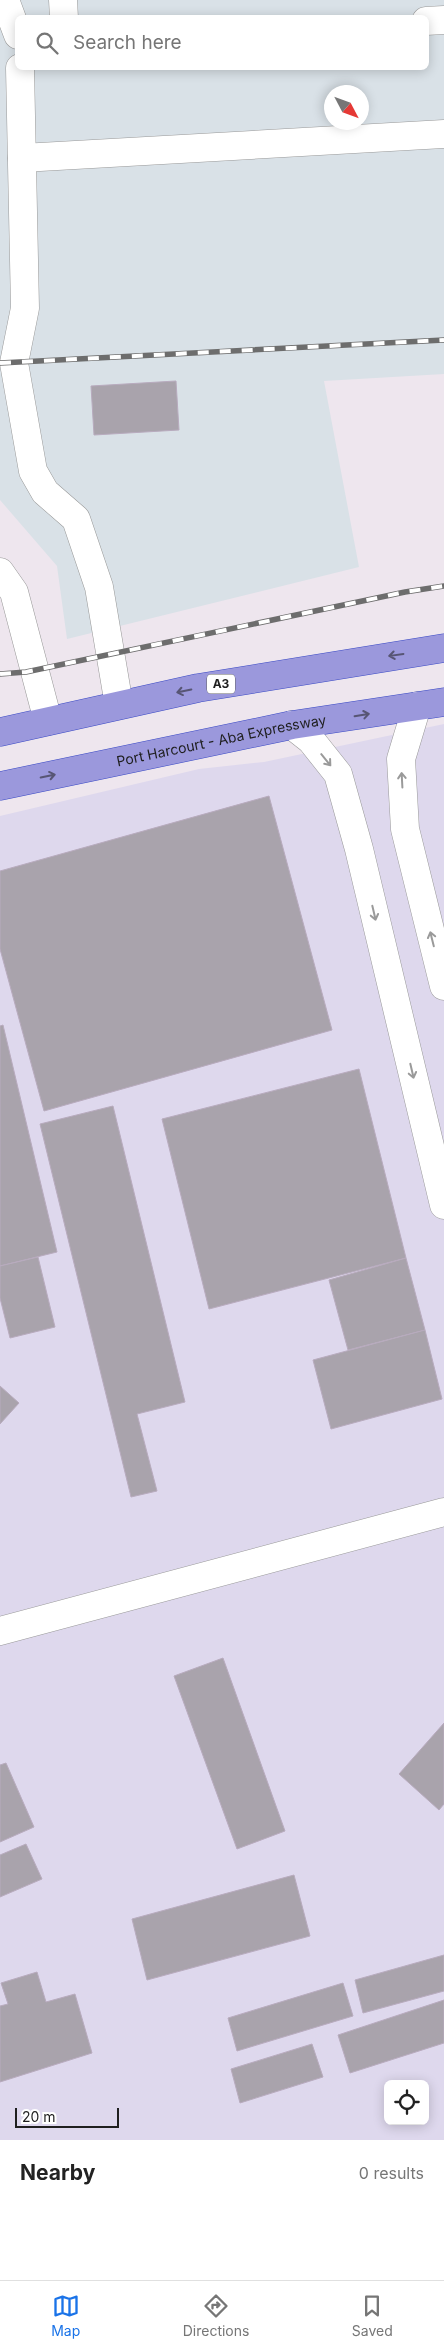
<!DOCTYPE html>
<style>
:root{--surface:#fff;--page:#f2f2f2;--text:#222;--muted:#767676;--line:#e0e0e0;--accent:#1a73e8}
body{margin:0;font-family:Inter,sans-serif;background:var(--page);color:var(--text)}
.controls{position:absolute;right:15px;bottom:15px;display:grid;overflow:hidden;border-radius:8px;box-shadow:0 2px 12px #0003}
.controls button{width:45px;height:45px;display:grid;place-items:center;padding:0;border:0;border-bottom:1px solid var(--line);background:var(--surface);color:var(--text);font:25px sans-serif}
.compass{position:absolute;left:324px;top:85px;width:45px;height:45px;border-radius:50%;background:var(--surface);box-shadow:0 2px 12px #0003;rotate:131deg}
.scale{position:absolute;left:15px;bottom:12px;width:104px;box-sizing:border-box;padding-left:5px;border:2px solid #1f1f1f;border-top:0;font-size:14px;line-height:18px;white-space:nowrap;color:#1f1f1f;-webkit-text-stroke:4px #fff;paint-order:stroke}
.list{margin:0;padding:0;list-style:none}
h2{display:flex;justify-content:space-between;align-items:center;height:65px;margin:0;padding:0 20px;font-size:21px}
h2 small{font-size:16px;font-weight:400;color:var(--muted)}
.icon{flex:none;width:28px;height:28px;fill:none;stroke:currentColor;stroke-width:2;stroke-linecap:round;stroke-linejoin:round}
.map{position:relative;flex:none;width:444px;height:2140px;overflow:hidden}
.search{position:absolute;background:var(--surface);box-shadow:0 2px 12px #0003;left:15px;right:15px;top:15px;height:55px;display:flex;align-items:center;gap:12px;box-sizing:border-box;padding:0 18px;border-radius:8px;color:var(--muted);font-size:19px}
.sheet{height:140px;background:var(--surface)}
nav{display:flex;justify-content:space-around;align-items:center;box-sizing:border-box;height:70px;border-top:1px solid var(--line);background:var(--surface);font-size:14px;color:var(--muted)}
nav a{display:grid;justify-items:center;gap:2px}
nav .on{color:var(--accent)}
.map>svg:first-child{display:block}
.commercial{fill:#ded8ed;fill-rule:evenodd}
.industrial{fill:#d9e1e7;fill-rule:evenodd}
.building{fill:#a9a3ac;stroke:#b8abbe}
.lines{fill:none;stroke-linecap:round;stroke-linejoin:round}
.minor-casing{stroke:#999;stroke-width:29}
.highway-casing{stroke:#3b4bc5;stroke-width:29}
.minor{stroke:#fff;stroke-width:28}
.highway{stroke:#9b98dc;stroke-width:28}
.rail-casing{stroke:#6d6d6d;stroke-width:5.5}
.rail{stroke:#fff;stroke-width:4;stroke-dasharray:11;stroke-linecap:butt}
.oneway{stroke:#575574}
.oneway2{stroke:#9a9a9a}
.labels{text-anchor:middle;stroke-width:4;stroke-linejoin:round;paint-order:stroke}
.shield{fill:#fff;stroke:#626262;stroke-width:1}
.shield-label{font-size:12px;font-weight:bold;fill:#1f1f1f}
.street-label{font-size:14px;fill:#1f1f1f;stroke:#fff}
</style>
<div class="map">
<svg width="444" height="2140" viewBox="0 0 444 2140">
<rect width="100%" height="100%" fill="#eee6ee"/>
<path class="commercial" d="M444,724V2140H0V816L199,769L264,762ZM388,2084H425V2121H388Z"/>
<path class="industrial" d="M0,0H444V374L324,381L359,567L67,639L57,566L0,500ZM18,18H426V68H18ZM332,92H362V122H332Z"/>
<g class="building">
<polygon points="176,381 179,430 94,435 91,386"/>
<polygon points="269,796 332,1030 44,1111 0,949 0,871"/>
<polygon points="3,1025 57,1252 0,1266 0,1026"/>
<polygon points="359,1069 406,1258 209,1309 162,1119"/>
<polygon points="113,1106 185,1402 137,1414 157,1491 131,1497 40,1124"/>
<polygon points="38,1257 55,1327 10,1338 0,1298 0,1266"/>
<polygon points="406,1258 425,1330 348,1350 329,1280"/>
<polygon points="425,1330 442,1399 331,1429 313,1360"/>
<polygon points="0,1386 19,1403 0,1424"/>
<polygon points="223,1658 285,1831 237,1849 174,1676"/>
<polygon points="444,1723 444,1804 439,1810 399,1774"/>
<polygon points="6,1763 34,1827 0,1842 0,1765"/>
<polygon points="26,1844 42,1879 0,1897 0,1855"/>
<polygon points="294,1875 310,1936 147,1980 132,1919"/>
<polygon points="444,1955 444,1991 363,2013 355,1980"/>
<polygon points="37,1972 46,2002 75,1994 92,2053 0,2082 0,2006 8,2004 1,1983"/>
<polygon points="343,1983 353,2016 237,2051 228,2018"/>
<polygon points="444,2000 444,2043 350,2073 338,2035"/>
<polygon points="312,2044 323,2077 240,2103 231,2069"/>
</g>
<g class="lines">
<defs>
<g id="minor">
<polyline points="5,0 18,35"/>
<polyline points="63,0 64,18"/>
<polyline points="426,21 444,20"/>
<polyline points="20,68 25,308 14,363 33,471 45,492 76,519 99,587 119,705"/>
<polyline points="22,158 444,134"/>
<polyline points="0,572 14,592 48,721"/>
<polyline points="417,706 401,759 405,829 444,986"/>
<polyline points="292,725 311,740 338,774 359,849 444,1205"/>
<polyline points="0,1631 444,1512"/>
</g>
<g id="highway">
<polyline points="0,732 198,688 444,648"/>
<path id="s1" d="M0,786L292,725L444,702"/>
</g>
</defs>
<use href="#minor" class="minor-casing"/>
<use href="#highway" class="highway-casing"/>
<use href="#minor" class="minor"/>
<use href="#highway" class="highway"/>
<defs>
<g id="rail">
<polyline points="0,363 444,340"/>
<polyline points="0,674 26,672 405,592 444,586"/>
</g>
</defs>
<use href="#rail" class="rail-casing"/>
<use href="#rail" class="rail"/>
</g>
<defs><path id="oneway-shaft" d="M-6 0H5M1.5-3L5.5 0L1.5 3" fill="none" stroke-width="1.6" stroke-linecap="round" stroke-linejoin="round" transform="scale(1.25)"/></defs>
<g class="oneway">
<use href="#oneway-shaft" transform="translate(396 655) rotate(172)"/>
<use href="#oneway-shaft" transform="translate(184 691) rotate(168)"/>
<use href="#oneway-shaft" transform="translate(362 715) rotate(-9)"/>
<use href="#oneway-shaft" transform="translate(48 776) rotate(-12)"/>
</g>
<g class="oneway2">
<use href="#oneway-shaft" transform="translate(326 760) rotate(51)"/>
<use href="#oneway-shaft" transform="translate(402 780) rotate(-93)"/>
<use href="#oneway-shaft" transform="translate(374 913) rotate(77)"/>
<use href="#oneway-shaft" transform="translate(432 939) rotate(-104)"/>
<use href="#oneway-shaft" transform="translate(412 1071) rotate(77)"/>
</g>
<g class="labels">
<rect class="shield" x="207" y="674.5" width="28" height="19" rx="4"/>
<g class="shield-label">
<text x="221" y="688">A3</text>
</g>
<g class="street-label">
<text dy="5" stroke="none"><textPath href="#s1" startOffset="226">Port Harcourt - Aba Expressway</textPath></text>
</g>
</g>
</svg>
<div class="controls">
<button><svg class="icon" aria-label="locate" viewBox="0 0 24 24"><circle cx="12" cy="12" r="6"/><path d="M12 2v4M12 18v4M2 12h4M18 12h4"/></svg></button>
</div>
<svg class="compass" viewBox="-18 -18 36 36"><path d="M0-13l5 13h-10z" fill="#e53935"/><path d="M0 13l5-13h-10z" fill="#767676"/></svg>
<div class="scale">20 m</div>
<div class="search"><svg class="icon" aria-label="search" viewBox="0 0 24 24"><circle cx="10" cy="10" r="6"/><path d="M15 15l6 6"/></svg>Search here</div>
</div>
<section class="sheet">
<h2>Nearby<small>0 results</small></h2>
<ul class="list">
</ul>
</section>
<nav>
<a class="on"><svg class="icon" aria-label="map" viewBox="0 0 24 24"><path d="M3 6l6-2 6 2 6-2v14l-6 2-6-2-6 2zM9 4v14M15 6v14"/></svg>Map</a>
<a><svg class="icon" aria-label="directions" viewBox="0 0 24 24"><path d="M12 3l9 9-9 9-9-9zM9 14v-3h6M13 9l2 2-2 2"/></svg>Directions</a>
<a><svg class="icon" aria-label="saved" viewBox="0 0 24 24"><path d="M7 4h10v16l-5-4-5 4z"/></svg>Saved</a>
</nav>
